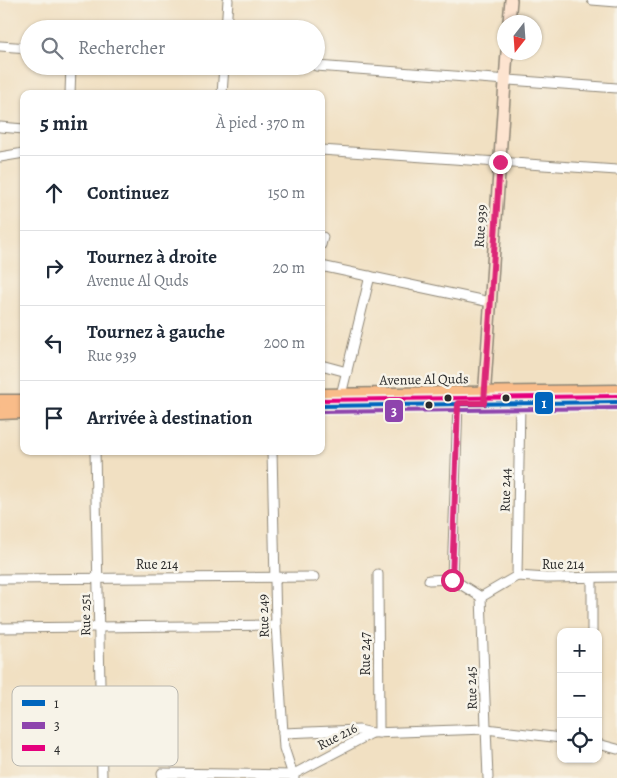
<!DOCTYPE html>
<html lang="fr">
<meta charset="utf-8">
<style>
:root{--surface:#fff;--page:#f6f6f7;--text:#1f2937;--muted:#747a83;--line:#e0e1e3}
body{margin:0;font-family:Alegreya,serif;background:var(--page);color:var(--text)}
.controls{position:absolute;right:15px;bottom:15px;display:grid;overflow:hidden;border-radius:10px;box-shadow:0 1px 4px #0004}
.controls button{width:45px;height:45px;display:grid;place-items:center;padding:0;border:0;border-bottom:1px solid var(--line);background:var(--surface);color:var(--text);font:25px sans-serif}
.compass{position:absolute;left:497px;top:15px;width:45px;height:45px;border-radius:50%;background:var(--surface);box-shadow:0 1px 4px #0004;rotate:197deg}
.stop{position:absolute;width:15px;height:15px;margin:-11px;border:4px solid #db2777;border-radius:50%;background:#fff}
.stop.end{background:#db2777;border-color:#fff;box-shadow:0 1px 5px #0008}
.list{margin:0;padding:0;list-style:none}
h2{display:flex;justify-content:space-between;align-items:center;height:65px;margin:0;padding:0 20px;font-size:21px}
h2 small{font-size:16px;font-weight:400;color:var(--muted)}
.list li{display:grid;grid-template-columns:32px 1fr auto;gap:15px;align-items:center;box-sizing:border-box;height:75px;padding:0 20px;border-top:1px solid var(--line)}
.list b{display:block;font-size:19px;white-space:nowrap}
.list p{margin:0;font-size:16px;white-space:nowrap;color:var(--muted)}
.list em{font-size:16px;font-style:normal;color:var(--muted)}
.icon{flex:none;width:28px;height:28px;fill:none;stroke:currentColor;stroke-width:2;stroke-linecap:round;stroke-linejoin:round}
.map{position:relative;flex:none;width:617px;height:778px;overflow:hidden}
.search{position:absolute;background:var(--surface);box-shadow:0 1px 4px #0004;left:20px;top:20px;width:305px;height:55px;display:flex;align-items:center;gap:12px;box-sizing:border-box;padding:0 18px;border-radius:28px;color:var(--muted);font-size:19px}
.panel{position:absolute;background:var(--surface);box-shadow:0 1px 4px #0004;left:20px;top:90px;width:305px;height:365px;border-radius:10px}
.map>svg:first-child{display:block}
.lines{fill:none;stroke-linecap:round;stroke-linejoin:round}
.street-casing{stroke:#8e8676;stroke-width:11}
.secondary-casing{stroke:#8e8676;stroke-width:14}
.primary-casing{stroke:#8e8676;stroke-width:15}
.street{stroke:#fff;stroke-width:9}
.secondary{stroke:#fde4d0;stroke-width:11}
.primary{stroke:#f9bc89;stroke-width:12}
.bus-1-casing{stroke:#f7f3e8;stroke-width:8}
.bus-2-casing{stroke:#f7f3e8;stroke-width:8}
.bus-3-casing{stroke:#f7f3e8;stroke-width:8}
.bus-1{stroke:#0065bd;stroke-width:4}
.bus-2{stroke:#8e44ad;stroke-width:4}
.bus-3{stroke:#e5007d;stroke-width:4}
.route{stroke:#db2777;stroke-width:6}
.bus-dot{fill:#2b2b2b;stroke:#f7f3e8;stroke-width:2}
.labels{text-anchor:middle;stroke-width:5;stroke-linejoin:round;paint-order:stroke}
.street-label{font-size:14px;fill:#2b2b2b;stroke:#f7f3e8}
.key{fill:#f7f3e8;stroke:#bab7af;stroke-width:1}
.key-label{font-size:14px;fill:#2b2b2b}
.line-badge{stroke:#f7f3e8;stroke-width:2}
.badge-label{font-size:14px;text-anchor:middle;font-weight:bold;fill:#fff}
</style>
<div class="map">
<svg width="617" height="778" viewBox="0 0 617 778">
<rect width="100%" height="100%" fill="#f7f3e8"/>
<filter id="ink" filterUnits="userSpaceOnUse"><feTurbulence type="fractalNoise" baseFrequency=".02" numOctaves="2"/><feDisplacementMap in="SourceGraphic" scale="10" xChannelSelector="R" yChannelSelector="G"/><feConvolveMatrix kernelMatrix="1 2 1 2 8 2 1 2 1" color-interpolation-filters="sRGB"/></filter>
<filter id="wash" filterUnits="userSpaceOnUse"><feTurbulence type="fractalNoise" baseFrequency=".0096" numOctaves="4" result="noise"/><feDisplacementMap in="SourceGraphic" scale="20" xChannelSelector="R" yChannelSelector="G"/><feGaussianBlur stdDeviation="1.12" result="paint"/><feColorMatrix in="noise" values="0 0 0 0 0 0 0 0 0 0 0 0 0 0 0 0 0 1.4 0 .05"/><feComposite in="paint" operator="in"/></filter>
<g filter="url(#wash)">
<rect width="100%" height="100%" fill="#f1e0c2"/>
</g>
<g filter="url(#ink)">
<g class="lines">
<defs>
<g id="street">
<polyline points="592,0 617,2"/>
<polyline points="226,29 228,0"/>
<polyline points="0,46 29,48"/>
<polyline points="316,66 617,88"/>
<polyline points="70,94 71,66"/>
<polyline points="222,94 224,66"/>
<polyline points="0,127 24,129"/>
<polyline points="321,150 617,170"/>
<polyline points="0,157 24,153"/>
<polyline points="321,245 323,237"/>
<polyline points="321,266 490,302"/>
<polyline points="321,365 347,372"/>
<polyline points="341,395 370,276"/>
<polyline points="95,451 102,778"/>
<polyline points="272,451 276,625 284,748 294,778"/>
<polyline points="378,574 379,733"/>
<polyline points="517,576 520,403"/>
<polyline points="0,579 314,577"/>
<polyline points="452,579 458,403"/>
<polyline points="429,580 452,579 481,597 517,576 547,578 617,577"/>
<polyline points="481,597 488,778"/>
<polyline points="0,628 276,625"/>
<polyline points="592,632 592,578"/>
<polyline points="283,733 359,730 372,733"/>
<polyline points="598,744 617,749"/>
<polyline points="163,778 162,773 292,775 372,733 486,729 561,738"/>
</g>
<g id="secondary">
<polyline points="509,22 511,0"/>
<polyline points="484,400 507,52"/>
</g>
<g id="primary">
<polyline points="321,395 617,391"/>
<polyline points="0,401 24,401"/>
<polyline points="321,406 617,402"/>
<polyline points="0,413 24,412"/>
</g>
</defs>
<use href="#street" class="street-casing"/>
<use href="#secondary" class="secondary-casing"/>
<use href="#primary" class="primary-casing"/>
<use href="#street" class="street"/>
<use href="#secondary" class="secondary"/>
<use href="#primary" class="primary"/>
<defs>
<polyline id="bus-1" points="321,406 617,402"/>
<polyline id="bus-2" points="321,412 617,408"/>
<polyline id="bus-3" points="321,400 617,396"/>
</defs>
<use href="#bus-1" class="bus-1-casing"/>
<use href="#bus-2" class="bus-2-casing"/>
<use href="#bus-3" class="bus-3-casing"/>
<use href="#bus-1" class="bus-1"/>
<use href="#bus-2" class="bus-2"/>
<use href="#bus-3" class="bus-3"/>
</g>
</g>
<g class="lines" filter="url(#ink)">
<polyline class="route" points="452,580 458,403 484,403 500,162"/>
</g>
<g class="bus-dot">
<circle cx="448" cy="398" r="4.5"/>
<circle cx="506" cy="398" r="4.5"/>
<circle cx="429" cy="405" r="4.5"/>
</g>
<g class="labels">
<g class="street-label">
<text transform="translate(480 226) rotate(-86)" y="5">Rue 939</text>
<text transform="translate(424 379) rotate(-1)" y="5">Avenue Al Quds</text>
<text transform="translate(505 490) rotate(-89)" y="5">Rue 244</text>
<text x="157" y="569">Rue 214</text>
<text x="563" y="569">Rue 214</text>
<text transform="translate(85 615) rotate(-91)" y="5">Rue 251</text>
<text transform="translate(263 616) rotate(-92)" y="5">Rue 249</text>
<text transform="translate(365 654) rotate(-90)" y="5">Rue 247</text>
<text transform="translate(471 688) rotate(-92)" y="5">Rue 245</text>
<text transform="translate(337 736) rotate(-27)" y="5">Rue 216</text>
</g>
</g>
<rect x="12" y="686" width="166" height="80" rx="8" class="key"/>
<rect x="22" y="700" width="23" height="6" fill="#0065bd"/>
<rect x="22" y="722" width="23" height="7" fill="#8e44ad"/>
<rect x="22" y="745" width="23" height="6" fill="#e5007d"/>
<g class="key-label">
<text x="54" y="708">1</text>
<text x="54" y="730">3</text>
<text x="54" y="753">4</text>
</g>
<g class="line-badge">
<rect x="534" y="391" width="20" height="24" rx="5" fill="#0065bd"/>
<rect x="384" y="399" width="20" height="24" rx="5" fill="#8e44ad"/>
</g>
<g class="badge-label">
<text x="544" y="408">1</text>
<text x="394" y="416">3</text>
</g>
</svg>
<div class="controls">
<button>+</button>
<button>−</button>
<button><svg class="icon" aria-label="locate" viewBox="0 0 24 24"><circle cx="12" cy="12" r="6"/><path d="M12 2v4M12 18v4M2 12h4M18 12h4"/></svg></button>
</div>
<svg class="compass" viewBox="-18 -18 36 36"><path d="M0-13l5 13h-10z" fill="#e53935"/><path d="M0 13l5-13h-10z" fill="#747a83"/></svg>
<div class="stop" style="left:452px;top:580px"></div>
<div class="stop end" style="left:500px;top:162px"></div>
<div class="search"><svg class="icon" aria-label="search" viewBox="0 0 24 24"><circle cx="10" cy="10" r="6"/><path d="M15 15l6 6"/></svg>Rechercher</div>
<section class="panel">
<h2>5 min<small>À pied · 370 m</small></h2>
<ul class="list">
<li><svg class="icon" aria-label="ahead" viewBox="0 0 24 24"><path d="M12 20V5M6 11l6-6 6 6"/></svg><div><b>Continuez</b></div><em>150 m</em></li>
<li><svg class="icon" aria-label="right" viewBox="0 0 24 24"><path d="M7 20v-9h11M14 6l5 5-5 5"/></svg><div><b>Tournez à droite</b><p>Avenue Al Quds</p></div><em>20 m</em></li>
<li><svg class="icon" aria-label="left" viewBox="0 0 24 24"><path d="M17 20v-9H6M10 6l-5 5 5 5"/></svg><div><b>Tournez à gauche</b><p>Rue 939</p></div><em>200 m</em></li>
<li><svg class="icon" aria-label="arrive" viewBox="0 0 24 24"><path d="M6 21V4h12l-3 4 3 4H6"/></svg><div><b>Arrivée à destination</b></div></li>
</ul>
</section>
</div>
